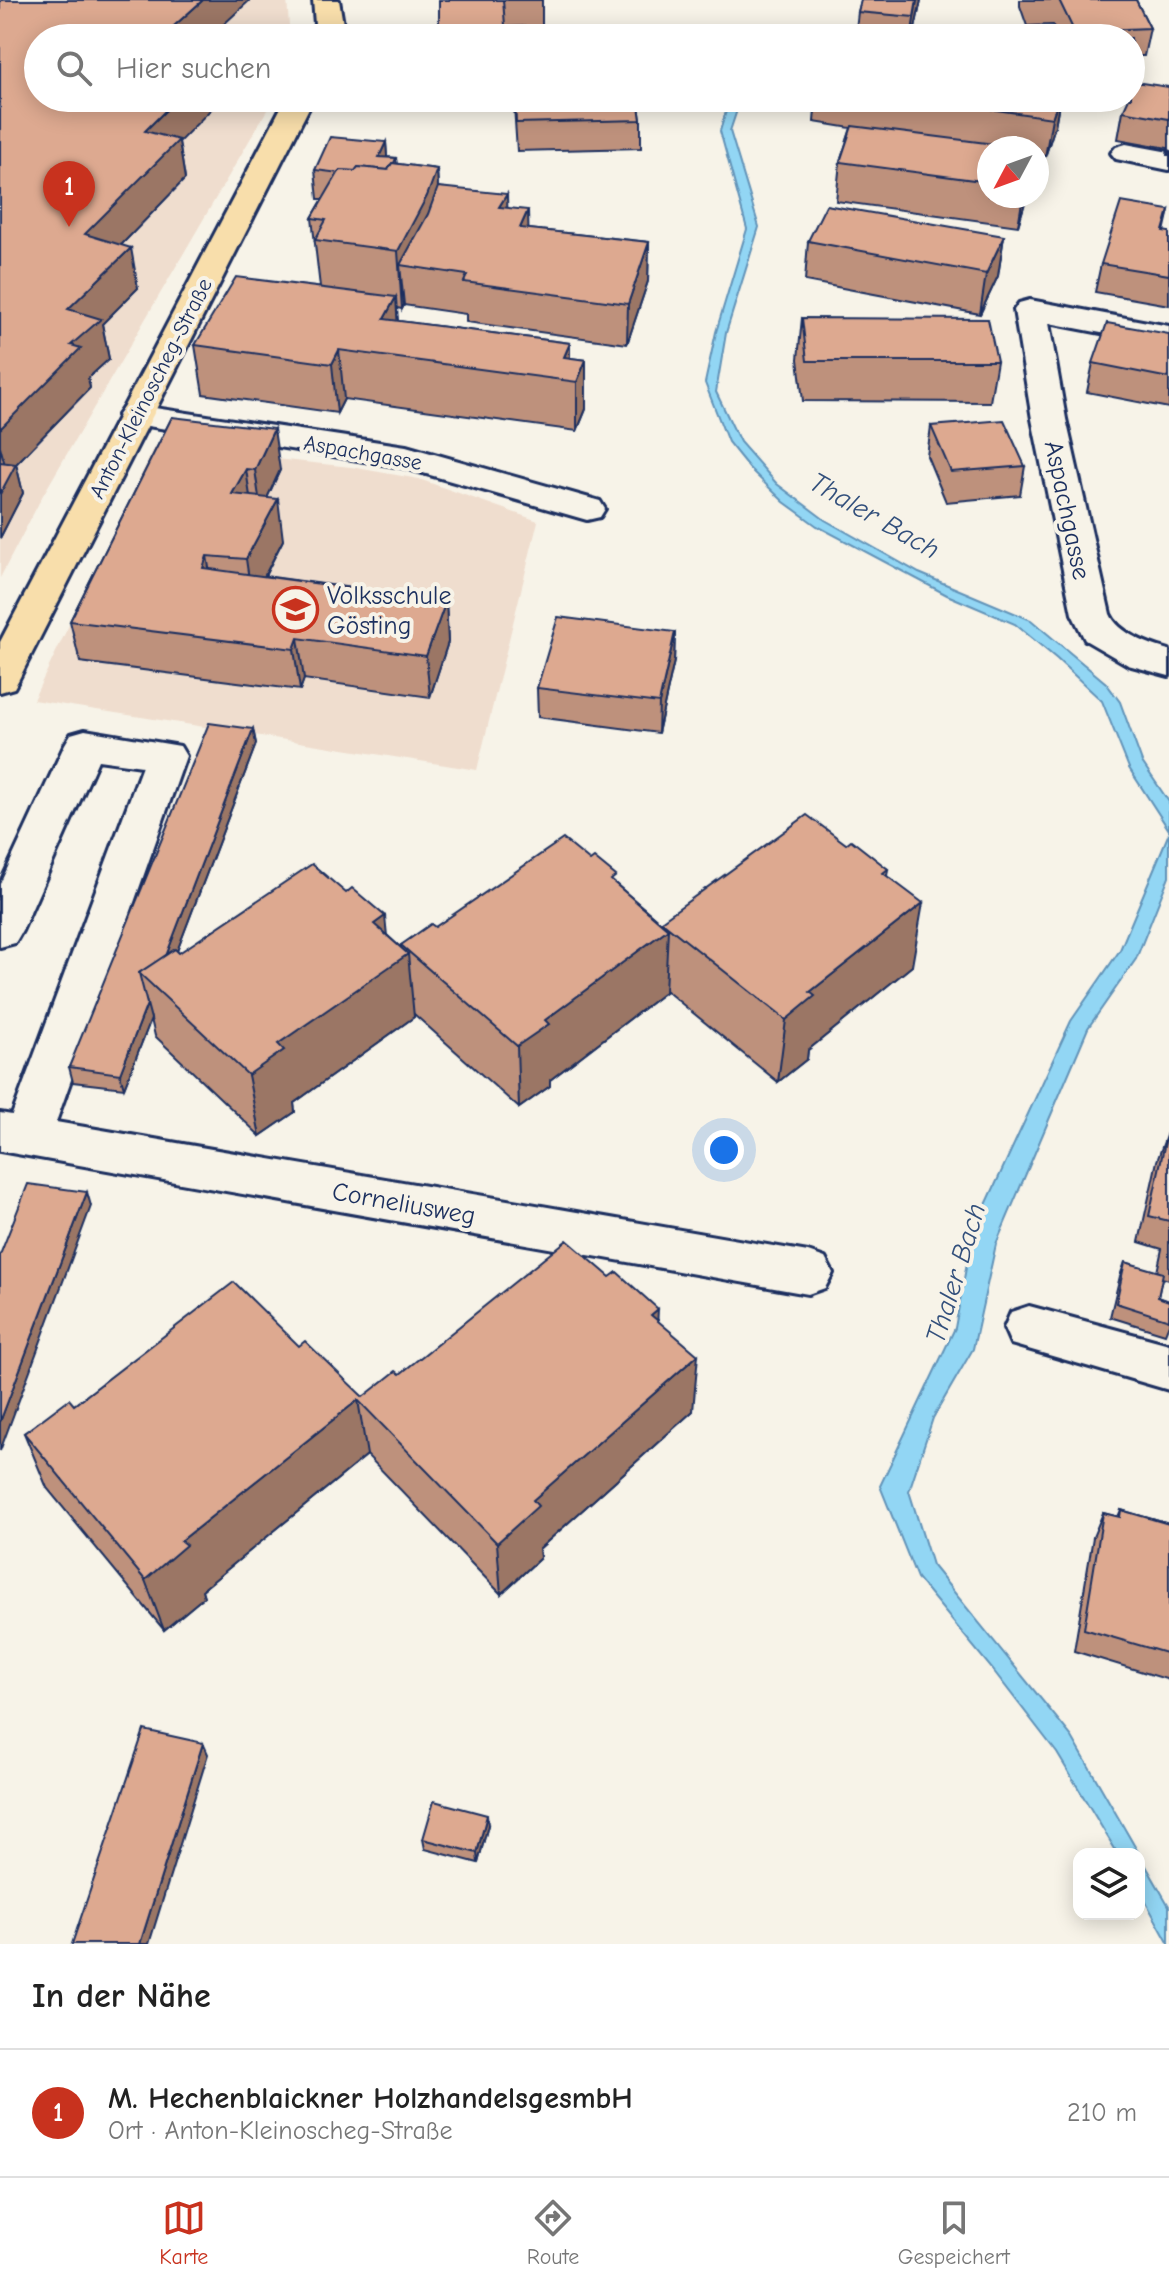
<!DOCTYPE html>
<html lang="de">
<meta charset="utf-8">
<style>
:root{--surface:#fff;--page:#f6f6f6;--text:#222;--muted:#767676;--line:#e0e0e0;--accent:#c8321e}
body{margin:0;font-family:"Comic Neue",sans-serif;background:var(--page);color:var(--text)}
.controls{position:absolute;right:24px;bottom:24px;display:grid;overflow:hidden;border-radius:16px;box-shadow:0 4px 20px #0003}
.controls button{width:72px;height:72px;display:grid;place-items:center;padding:0;border:0;border-bottom:2px solid var(--line);background:var(--surface);color:var(--text);font:40px sans-serif}
.compass{position:absolute;left:977px;top:136px;width:72px;height:72px;border-radius:50%;background:var(--surface);box-shadow:0 4px 20px #0003;rotate:229deg}
.you{position:absolute;left:724px;top:1150px;width:28px;height:28px;margin:-20px;border:6px solid #fff;border-radius:50%;background:#1a73e8;box-shadow:0 0 0 12px #1a73e833}
.badge{display:grid;place-items:center;width:52px;height:52px;border-radius:50%;background:var(--accent);color:#fff;font-size:26px;font-weight:700}
.pin{position:absolute;translate:-50% -66px;filter:drop-shadow(0 2px 4px #0008)}
.pin::after{content:'';position:absolute;top:42px;width:28px;height:24px;background:inherit;clip-path:polygon(0 0,100% 0,50% 100%)}
.list{margin:0;padding:0;list-style:none}
h2{display:flex;justify-content:space-between;align-items:center;height:104px;margin:0;padding:0 32px;font-size:34px}
h2 small{font-size:26px;font-weight:400;color:var(--muted)}
.list li{display:grid;grid-template-columns:52px 1fr auto;gap:24px;align-items:center;box-sizing:border-box;height:128px;padding:0 32px;border-top:2px solid var(--line)}
.list b{display:block;font-size:30px;white-space:nowrap}
.list p{margin:0;font-size:26px;white-space:nowrap;color:var(--muted)}
.list em{font-size:26px;font-style:normal;color:var(--muted)}
.icon{flex:none;width:44px;height:44px;fill:none;stroke:currentColor;stroke-width:2;stroke-linecap:round;stroke-linejoin:round}
.map{position:relative;flex:none;width:1169px;height:1944px;overflow:hidden}
.search{position:absolute;background:var(--surface);box-shadow:0 4px 20px #0003;left:24px;right:24px;top:24px;height:88px;display:flex;align-items:center;gap:20px;box-sizing:border-box;padding:0 28px;border-radius:44px;color:var(--muted);font-size:30px}
.sheet{height:232px;background:var(--surface)}
nav{display:flex;justify-content:space-around;align-items:center;box-sizing:border-box;height:112px;border-top:2px solid var(--line);background:var(--surface);font-size:22px;color:var(--muted)}
nav a{display:grid;justify-items:center;gap:4px}
nav .on{color:var(--accent)}
.map>svg:first-child{display:block}
.built{fill:#efddce}
.water{fill:#92d6f4;stroke:#6293b8;stroke-width:2}
.lines{fill:none;stroke-linecap:round;stroke-linejoin:round}
.minor-casing{stroke:#1b2f5e;stroke-width:6}
.major-casing{stroke:#1b2f5e;stroke-width:6}
.minor{fill:#f7f3e8;fill-rule:evenodd}
.major{fill:#f8deab;fill-rule:evenodd}
.wall{fill:#be917c;stroke:#1b2f5e;stroke-width:2}
.shaded-wall{fill:#9b7665;stroke:#1b2f5e;stroke-width:2}
.building{fill:#dda990;stroke:#1b2f5e;stroke-width:2}
.labels{text-anchor:middle;stroke-width:8;stroke-linejoin:round;paint-order:stroke}
.far-street-label{font-size:22px;fill:#1b2f5e;stroke:#f7f3e8}
.street-label{font-size:26px;fill:#1b2f5e;stroke:#f7f3e8}
.poi-label{font-size:26px;fill:#1b2f5e;stroke:#f7f3e8;text-anchor:start}
.water-label{font-size:28px;font-style:italic;fill:#33507c;stroke:#f7f3e8}
</style>
<div class="map">
<svg width="1169" height="1944" viewBox="0 0 1169 1944">
<rect width="100%" height="100%" fill="#f7f3e8"/>
<filter id="ink" filterUnits="userSpaceOnUse"><feTurbulence type="fractalNoise" baseFrequency=".0125" numOctaves="2"/><feDisplacementMap in="SourceGraphic" scale="16" xChannelSelector="R" yChannelSelector="G"/><feConvolveMatrix kernelMatrix="1 2 1 2 8 2 1 2 1" color-interpolation-filters="sRGB"/></filter>
<g filter="url(#ink)">
<g class="built">
<polygon points="0,0 287,0 290,38 38,38 38,98 274,98 43,495 0,578"/>
<polygon points="155,446 351,467 419,479 538,521 477,770 33,700"/>
</g>
<g class="water">
<polygon points="730,98 741,98 730,131 759,227 726,333 716,392 740,442 777,484 825,520 919,573 1031,620 1106,683 1120,702 1142,762 1169,802 1169,830 1129,768 1102,701 1057,659 1015,624 947,595 817,526 784,502 749,468 728,442 705,383 716,332 747,229 720,131"/>
<polygon points="1169,833 1169,876 1136,959 1088,1028 996,1244 973,1349 933,1418 909,1491 932,1565 1072,1737 1169,1906 1169,1944 1139,1890 1139,1854 1118,1854 1057,1753 993,1670 917,1578 880,1486 955,1328 972,1235 1071,1021 1120,950"/>
</g>
<g class="lines">
<defs>
<g id="minor">
<polygon points="1126,144 1169,152 1169,170 1116,159 1111,153 1116,147"/>
<path d="M1030,300L1169,326V346L1049,323L1066,419L1110,614C1118,633 1150,645 1169,650V676L1128,665L1085,640L1072,614L1032,419L1014,310L1019,303Z"/>
<polygon points="135,405 406,446 600,501 605,509 600,517 587,520 402,467 123,422 118,415 123,408"/>
<polygon points="85,730 180,746 186,756 56,1122 808,1252 825,1258 833,1273 825,1288 808,1294 0,1151 0,1113 12,1115 142,766 98,760 22,931 15,943 0,947 0,884 65,744 71,734"/>
<polygon points="1029,1306 1169,1344 1169,1390 1011,1344 1004,1328 1011,1312"/>
</g>
<g id="major">
<polygon points="313,0 339,0 343,24 338,38 310,38 315,24"/>
<polygon points="286,98 314,98 19,679 14,688 0,692 0,642"/>
</g>
</defs>
<use href="#minor" class="minor-casing"/>
<use href="#major" class="major-casing"/>
<use href="#minor" class="minor"/>
<use href="#major" class="major"/>
</g>
<g class="wall">
<polygon points="439,0 542,0 542,26 505,27"/>
<polygon points="861,0 921,0 913,38 855,38 858,12"/>
<polygon points="1020,0 1136,0 1150,28 1144,56 1131,56 1131,38 1060,38 1053,25 1027,26 1020,6"/>
<polygon points="0,2 38,38 179,142 185,179 121,245 138,288 102,324 109,359 88,378 90,388 16,464 23,493 0,538"/>
<polygon points="1169,87 1169,155 1167,155 1168,148 1118,139 1123,111"/>
<polygon points="440,98 499,98 499,101 441,101"/>
<polygon points="506,98 638,98 641,120 641,148 517,151 514,106 507,106"/>
<polygon points="816,98 1060,98 1055,126 1045,157 1037,156 1037,148 989,148 989,196 1027,196 1018,226 836,201 840,162 851,128 814,122"/>
<polygon points="386,142 387,157 396,158 397,164 437,169 438,187 507,208 529,229 649,242 648,281 627,344 466,322 466,314 404,305 402,309 397,308 398,321 570,343 570,358 586,360 586,409 577,431 344,399 337,413 203,394 195,345 320,287 312,218 323,199 318,199 315,170"/>
<polygon points="1169,210 1164,232 1169,232 1169,305 1095,292 1101,264"/>
<polygon points="1004,236 998,276 980,314 805,281 808,241"/>
<polygon points="802,318 997,361 990,402 803,401 798,359"/>
<polygon points="1169,334 1169,408 1087,392 1093,363"/>
<polygon points="172,417 280,470 267,498 283,540 265,576 446,601 448,642 430,697 304,679 300,690 80,662 70,621"/>
<polygon points="931,426 1025,466 1020,495 946,502 927,456"/>
<polygon points="675,632 674,661 658,733 538,717 537,688"/>
<polygon points="253,729 256,744 177,951 179,953 387,935 401,948 401,945 435,927 616,884 661,923 661,921 846,844 888,869 887,876 912,966 808,1050 807,1059 778,1082 665,990 665,992 550,1080 550,1086 519,1108 414,1014 414,1017 294,1103 295,1112 260,1136 155,1036 151,1019 124,1088 73,1082 69,1067"/>
<polygon points="1167,1133 1169,1134 1169,1280 1162,1278 1158,1297 1169,1301 1169,1324 1165,1334 1110,1317 1120,1276 1125,1262 1157,1272 1162,1249 1139,1242 1157,1161"/>
<polygon points="658,1320 693,1411 539,1549 540,1558 501,1594 367,1455 202,1590 204,1597 164,1630 47,1488 24,1433 74,1405 299,1346 363,1397 400,1374"/>
<polygon points="1121,1510 1169,1524 1169,1680 1074,1651 1093,1537 1103,1513 1118,1517"/>
<polygon points="488,1825 478,1863 425,1849 423,1839"/>
</g>
<g class="shaded-wall">
<polygon points="203,0 250,0 209,38 166,38 165,34"/>
<polygon points="917,0 921,0 913,38 911,38"/>
<polygon points="178,98 222,98 179,142 185,179 93,274 85,234 145,131"/>
<polygon points="1059,98 1060,98 1055,126 1045,157 1052,118"/>
<polygon points="386,142 388,170 379,157"/>
<polygon points="437,169 440,226 400,265 404,305 402,309 398,251"/>
<polygon points="507,194 508,234 499,207"/>
<polygon points="1023,196 1027,196 1018,226"/>
<polygon points="528,210 529,250 520,228"/>
<polygon points="1004,236 998,276 980,314 986,274"/>
<polygon points="649,242 648,281 627,344 628,304"/>
<polygon points="131,248 138,288 102,324 109,359 88,378 90,388 16,464 23,493 0,538 0,494 7,473 0,446 0,429 71,345 68,309"/>
<polygon points="396,297 399,346 384,319"/>
<polygon points="570,343 570,381 564,357"/>
<polygon points="339,350 344,399 337,413 332,364"/>
<polygon points="586,360 586,409 577,431 577,382"/>
<polygon points="274,429 280,470 261,511 255,470"/>
<polygon points="246,469 252,510 232,494"/>
<polygon points="278,499 283,540 252,600 246,559"/>
<polygon points="207,556 214,597 203,568"/>
<polygon points="446,601 448,642 430,697 426,656"/>
<polygon points="675,632 674,661 658,733 659,703"/>
<polygon points="298,638 304,679 300,690 294,649"/>
<polygon points="253,729 256,744 161,993 154,987"/>
<polygon points="923,903 912,966 808,1050 807,1059 778,1082 786,1020 810,992"/>
<polygon points="385,916 390,966 408,954 414,1017 294,1103 295,1112 260,1136 248,1075 278,1044 374,924"/>
<polygon points="668,929 665,992 550,1080 550,1086 519,1108 517,1046 545,1020"/>
<polygon points="147,1004 151,1019 124,1088 120,1074"/>
<polygon points="87,1192 91,1206 0,1451 0,1422"/>
<polygon points="658,1309 655,1366 651,1315"/>
<polygon points="698,1355 693,1411 539,1549 540,1558 501,1594 497,1543 533,1500"/>
<polygon points="358,1400 367,1455 202,1590 204,1597 164,1630 145,1580 181,1541"/>
<polygon points="203,1743 208,1754 149,1944 140,1944"/>
<polygon points="487,1815 488,1825 478,1863 477,1853"/>
</g>
<g class="building">
<polygon points="2,0 203,0 165,34 183,38 38,38 38,98 178,98 145,131 179,140 85,234 131,248 68,309 101,319 71,345 81,348 0,429 0,2"/>
<polygon points="439,0 503,0 506,38 439,38"/>
<polygon points="861,0 917,0 914,17 858,12"/>
<polygon points="1059,0 1136,0 1150,28 1074,31"/>
<polygon points="1135,82 1169,87 1169,119 1123,111 1129,98 1131,98 1131,92"/>
<polygon points="515,98 638,98 641,120 516,123"/>
<polygon points="914,98 1059,98 1052,118"/>
<polygon points="852,126 1026,148 989,148 989,182 840,162"/>
<polygon points="330,137 386,142 379,157 396,158 394,163 392,163 388,170 358,167 355,171 340,170 339,173 315,170"/>
<polygon points="392,163 437,169 427,196 398,251 315,240 326,220 312,218 340,170 355,171 358,167 388,170"/>
<polygon points="438,187 507,194 499,207 528,210 520,228 649,242 628,304 464,282 467,275 400,265 428,214"/>
<polygon points="1121,202 1169,210 1163,231 1169,232 1169,275 1101,264"/>
<polygon points="826,205 1004,236 986,274 808,241"/>
<polygon points="236,277 396,297 384,319 570,343 564,357 586,360 577,382 339,350 332,364 195,345"/>
<polygon points="802,318 988,319 997,361 807,361"/>
<polygon points="1107,323 1169,334 1169,378 1093,363"/>
<polygon points="172,417 274,429 255,470 246,469 232,494 278,499 246,559 207,556 203,568 446,601 426,656 298,638 294,649 70,621"/>
<polygon points="1004,420 1025,466 951,472 931,426"/>
<polygon points="0,462 16,464 0,494"/>
<polygon points="558,617 675,632 659,703 537,688"/>
<polygon points="209,723 253,729 166,956 139,973 147,1004 120,1074 69,1067"/>
<polygon points="807,815 846,844 851,840 888,869 883,873 923,903 810,992 815,996 786,1020 661,921"/>
<polygon points="563,839 590,861 594,858 616,876 611,880 668,929 545,1020 549,1024 517,1046 401,945 431,924 435,927"/>
<polygon points="312,864 346,893 352,888 385,916 374,924 408,954 278,1044 284,1050 248,1075 139,973 175,949 179,953"/>
<polygon points="1167,1133 1169,1134 1169,1221 1149,1216"/>
<polygon points="28,1184 87,1192 0,1422 0,1255"/>
<polygon points="567,1240 610,1277 617,1272 658,1309 651,1315 698,1355 533,1500 538,1506 497,1543 358,1400 181,1541 186,1545 145,1580 24,1433 69,1399 74,1405 234,1282 299,1346 305,1341 363,1397 396,1371 400,1374"/>
<polygon points="1125,1262 1163,1273 1158,1297 1169,1301 1169,1320 1116,1303"/>
<polygon points="1121,1510 1169,1524 1169,1654 1084,1629 1103,1513 1120,1517"/>
<polygon points="144,1730 203,1743 140,1944 72,1944"/>
<polygon points="434,1801 487,1815 477,1853 423,1839"/>
</g>
</g>
<defs>
<symbol id="school-ring" viewBox="-11 -11 22 22"><circle r="9.5" fill="#f7f3e8" stroke="#c8321e" stroke-width="1.5"/><path d="M0-5L7-2L0 1L-7-2ZM-4 1L0 2.5L4 1V4Q0 6-4 4Z" fill="#c8321e"/></symbol>
</defs>
<g fill-rule="evenodd">
<use href="#school-ring" x="270" y="584" width="51" height="51"/>
</g>
<g class="labels">
<g class="far-street-label">
<text transform="translate(150 388) rotate(-63)" y="8">Anton-Kleinoscheg-Straße</text>
<text transform="translate(363 452) rotate(10)" y="8">Aspachgasse</text>
</g>
<g class="street-label">
<text transform="translate(1068 510) rotate(78)" y="9">Aspachgasse</text>
<text transform="translate(404 1203) rotate(10)" y="9">Corneliusweg</text>
</g>
<g class="poi-label">
<text x="327" y="604">Volksschule<tspan x="327" dy="30">Gösting</tspan></text>
</g>
<g class="water-label">
<text transform="translate(875 515) rotate(30)" y="10">Thaler Bach</text>
<text transform="translate(955 1273) rotate(-73)" y="10">Thaler Bach</text>
</g>
</g>
</svg>
<div class="controls">
<button><svg class="icon" aria-label="layers" viewBox="0 0 24 24"><path d="M12 4l9 5-9 5-9-5zM3 14l9 5 9-5"/></svg></button>
</div>
<svg class="compass" viewBox="-18 -18 36 36"><path d="M0-13l5 13h-10z" fill="#e53935"/><path d="M0 13l5-13h-10z" fill="#767676"/></svg>
<div class="you"></div>
<div class="pin badge" style="left:69px;top:227px">1</div>
<div class="search"><svg class="icon" aria-label="search" viewBox="0 0 24 24"><circle cx="10" cy="10" r="6"/><path d="M15 15l6 6"/></svg>Hier suchen</div>
</div>
<section class="sheet">
<h2>In der Nähe<small></small></h2>
<ul class="list">
<li><span class="badge">1</span><div><b>M. Hechenblaickner HolzhandelsgesmbH</b><p>Ort · Anton-Kleinoscheg-Straße</p></div><em>210 m</em></li>
</ul>
</section>
<nav>
<a class="on"><svg class="icon" aria-label="map" viewBox="0 0 24 24"><path d="M3 6l6-2 6 2 6-2v14l-6 2-6-2-6 2zM9 4v14M15 6v14"/></svg>Karte</a>
<a><svg class="icon" aria-label="directions" viewBox="0 0 24 24"><path d="M12 3l9 9-9 9-9-9zM9 14v-3h6M13 9l2 2-2 2"/></svg>Route</a>
<a><svg class="icon" aria-label="saved" viewBox="0 0 24 24"><path d="M7 4h10v16l-5-4-5 4z"/></svg>Gespeichert</a>
</nav>
